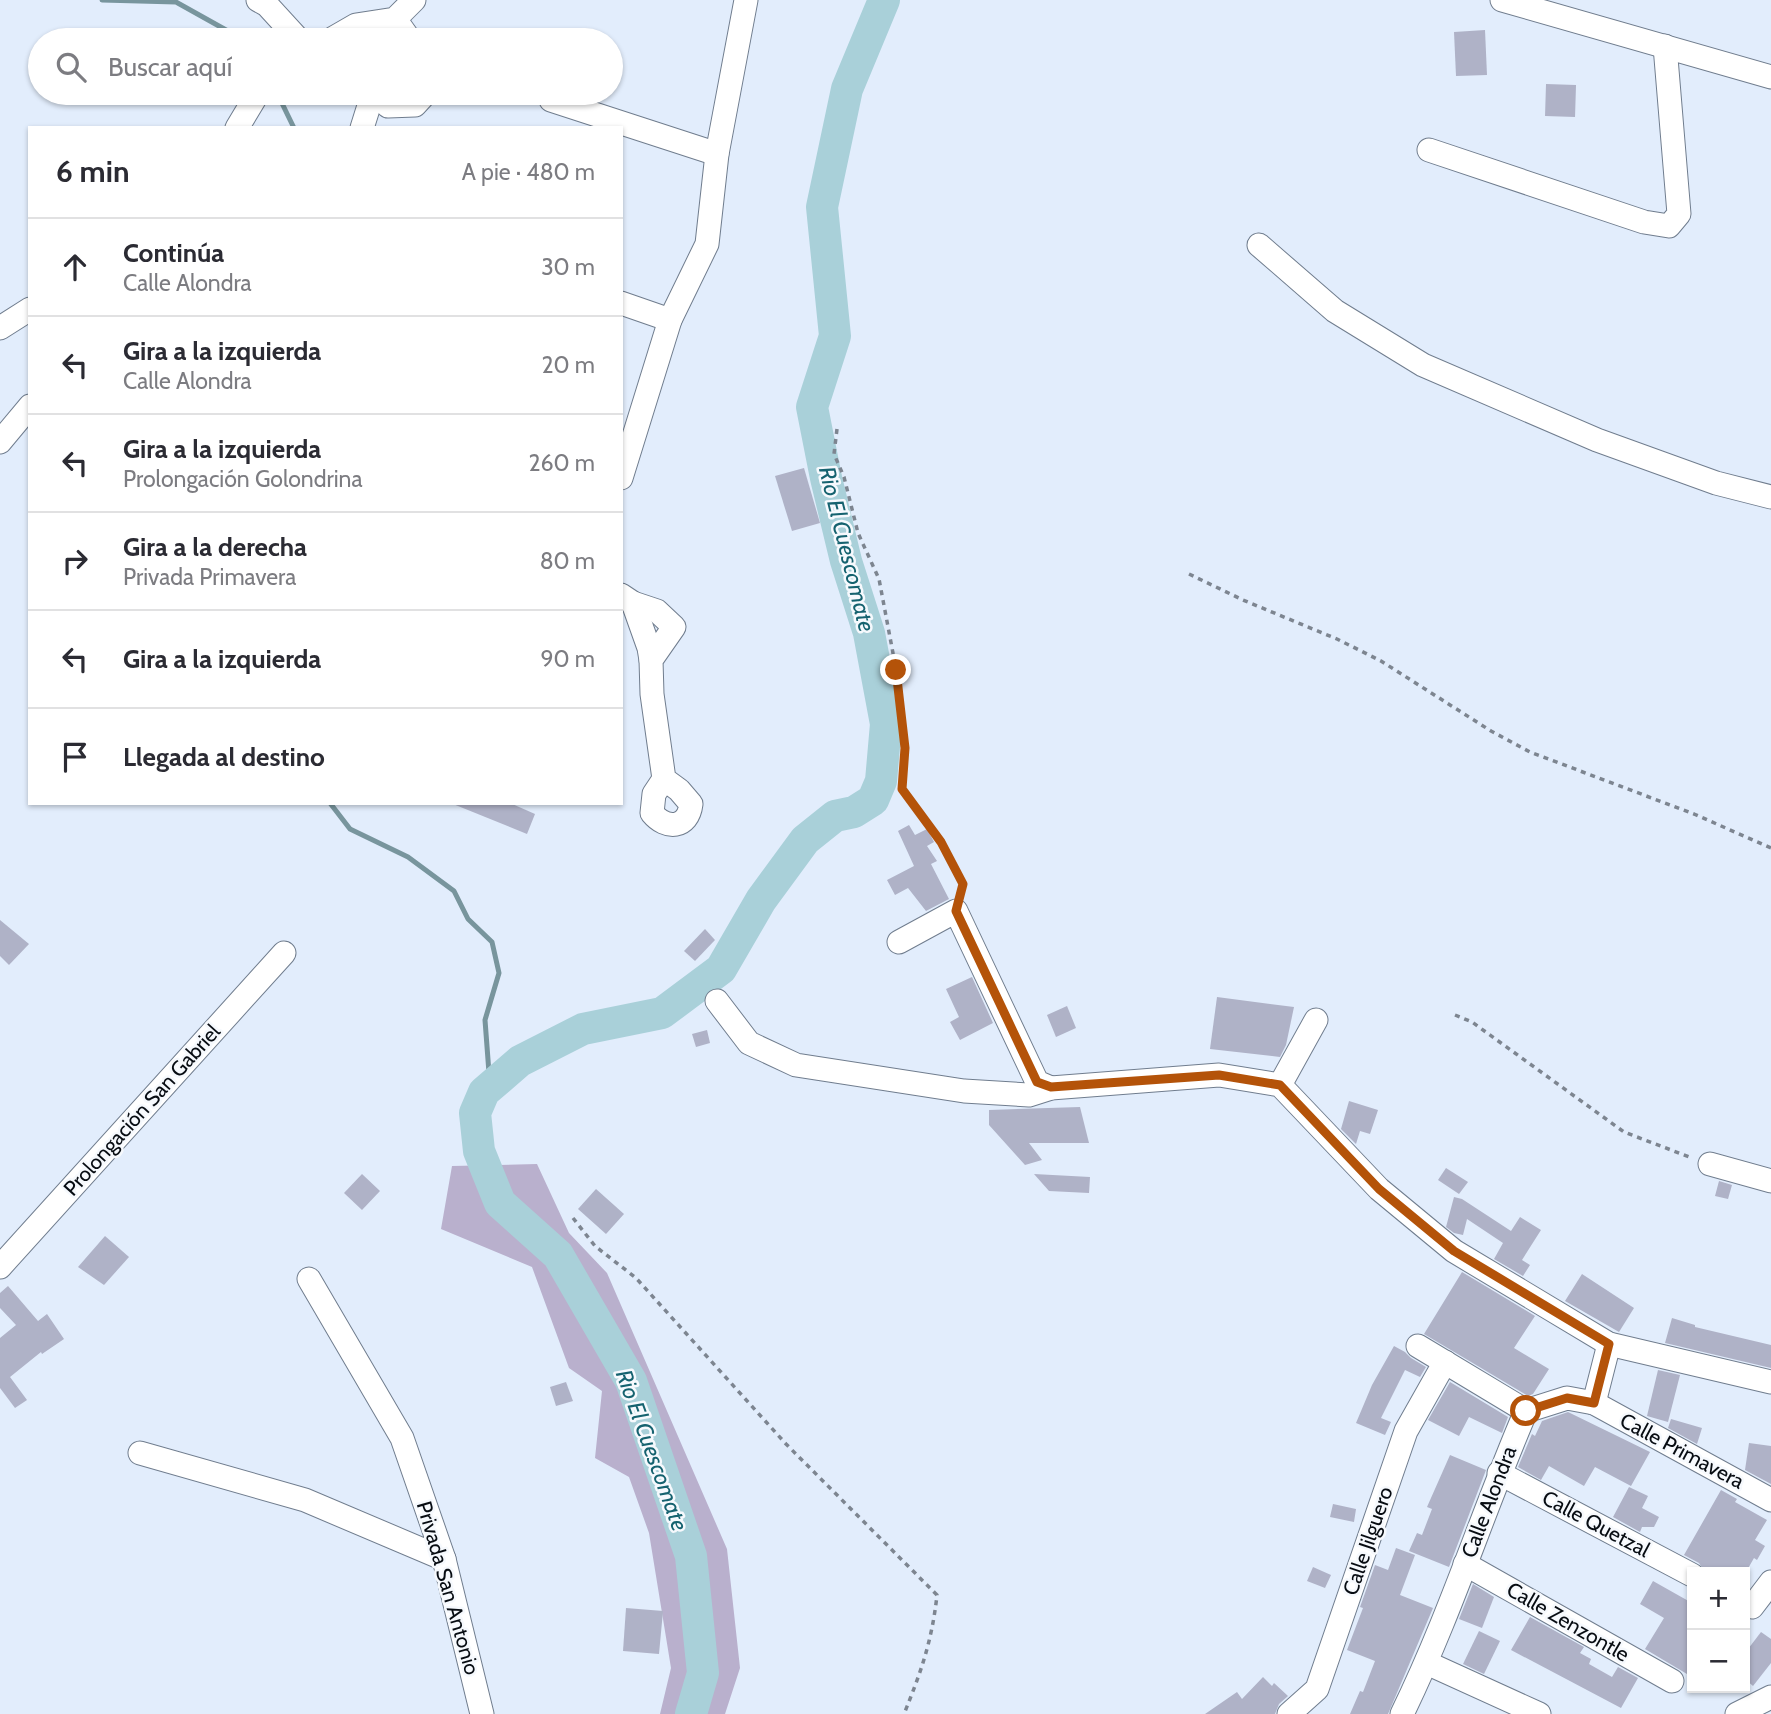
<!DOCTYPE html>
<html lang="es">
<meta charset="utf-8">
<style>
:root{--surface:#fff;--page:#f7f7f7;--text:#2b2b33;--muted:#7c7c81;--line:#e1e1e2}
body{margin:0;font-family:Cabin,sans-serif;background:var(--page);color:var(--text)}
.controls{position:absolute;right:21px;bottom:21px;display:grid;overflow:hidden;border-radius:0px;box-shadow:0 2px 5px #0004}
.controls button{width:63px;height:63px;display:grid;place-items:center;padding:0;border:0;border-bottom:2px solid var(--line);background:var(--surface);color:var(--text);font:35px sans-serif}
.stop{position:absolute;width:21px;height:21px;margin:-16px;border:5px solid #b45309;border-radius:50%;background:#fff}
.stop.end{background:#b45309;border-color:#fff;box-shadow:0 2px 7px #0008}
.list{margin:0;padding:0;list-style:none}
h2{display:flex;justify-content:space-between;align-items:center;height:91px;margin:0;padding:0 28px;font-size:30px}
h2 small{font-size:23px;font-weight:400;color:var(--muted)}
.list li{display:grid;grid-template-columns:46px 1fr auto;gap:21px;align-items:center;box-sizing:border-box;height:98px;padding:0 28px;border-top:2px solid var(--line)}
.list b{display:block;font-size:26px;white-space:nowrap}
.list p{margin:0;font-size:23px;white-space:nowrap;color:var(--muted)}
.list em{font-size:23px;font-style:normal;color:var(--muted)}
.icon{flex:none;width:38px;height:38px;fill:none;stroke:currentColor;stroke-width:2;stroke-linecap:round;stroke-linejoin:round}
.map{position:relative;flex:none;width:1771px;height:1714px;overflow:hidden}
.search{position:absolute;background:var(--surface);box-shadow:0 2px 5px #0004;left:28px;top:28px;width:595px;height:77px;display:flex;align-items:center;gap:18px;box-sizing:border-box;padding:0 24px;border-radius:38px;color:var(--muted);font-size:26px}
.panel{position:absolute;background:var(--surface);box-shadow:0 2px 5px #0004;left:28px;top:126px;width:595px;height:679px;border-radius:0px}
.map>svg:first-child{display:block}
.forest{fill:#b9b0cd}
.lines{fill:none;stroke-linecap:round;stroke-linejoin:round}
.stream{stroke:#78959d;stroke-width:5}
.river{stroke:#a9d0d9;stroke-width:32}
.building{fill:#afb2c7}
.minor-casing{stroke:#707d8e;stroke-width:25}
.path{stroke:#7d8590;stroke-width:3.5;stroke-dasharray:5 5;stroke-linecap:butt}
.minor{stroke:#fff;stroke-width:23}
.route{stroke:#b45309;stroke-width:9}
.labels{text-anchor:middle;stroke-width:5;stroke-linejoin:round;paint-order:stroke}
.street-label{font-size:21px;fill:#070c12;stroke:#f6f9fd}
.water-label{font-size:23px;font-style:italic;fill:#15626f;stroke:#f6f9fd}
</style>
<div class="map">
<svg width="1771" height="1714" viewBox="0 0 1771 1714">
<rect width="100%" height="100%" fill="#e2edfc"/>
<polygon class="forest" points="537,1164 569,1233 607,1273 727,1549 740,1668 725,1714 660,1714 671,1668 649,1533 629,1477 595,1458 602,1391 569,1368 532,1267 441,1229 452,1166"/>
<g class="lines">
<g class="stream">
<polyline points="102,0 176,2 244,40"/>
<polyline points="277,93 294,128"/>
<polyline points="330,803 350,829 408,857 454,891 468,919 492,942 499,973 485,1020 489,1073 484,1092"/>
</g>
<polyline class="river" points="691,1714 703,1673 691,1556 631,1381 558,1255 500,1203 479,1151 475,1113 484,1092 520,1061 583,1029 662,1013 721,969 761,900 805,840 835,816 854,812 873,800 881,781 886,724 869,633 846,561 826,478 812,407 835,336 822,207 847,89 884,0"/>
</g>
<g class="building">
<polygon points="1485,30 1487,75 1456,76 1454,32"/>
<polygon points="1546,84 1576,85 1575,117 1545,116"/>
<polygon points="804,468 820,523 792,531 775,476"/>
<polygon points="510,803 535,814 527,834 453,804"/>
<polygon points="909,825 915,835 927,829 934,842 927,846 937,861 931,864 949,899 926,911 908,888 895,895 887,880 914,866 898,831"/>
<polygon points="0,920 29,944 9,965 0,956"/>
<polygon points="705,929 715,940 695,961 684,951"/>
<polygon points="972,977 993,1023 960,1040 950,1022 959,1017 946,989"/>
<polygon points="1217,997 1294,1007 1286,1045 1280,1057 1210,1049"/>
<polygon points="1067,1006 1076,1028 1056,1037 1047,1015"/>
<polygon points="707,1030 710,1043 696,1047 692,1034"/>
<polygon points="1349,1101 1378,1110 1370,1134 1360,1131 1356,1144 1341,1129"/>
<polygon points="1080,1107 1089,1143 1029,1143 1042,1160 1025,1165 989,1125 989,1110"/>
<polygon points="1446,1168 1468,1182 1459,1194 1438,1180"/>
<polygon points="362,1174 380,1191 362,1210 344,1193"/>
<polygon points="1034,1174 1090,1177 1089,1193 1049,1191"/>
<polygon points="1719,1181 1732,1185 1728,1199 1715,1196"/>
<polygon points="596,1189 624,1214 606,1234 578,1209"/>
<polygon points="1454,1197 1462,1199 1511,1231 1520,1217 1541,1230 1522,1260 1530,1265 1523,1276 1494,1259 1503,1243 1467,1219 1463,1235 1454,1233 1446,1227"/>
<polygon points="105,1236 129,1257 104,1285 78,1267"/>
<polygon points="1462,1272 1535,1316 1514,1348 1549,1369 1533,1394 1528,1396 1424,1334"/>
<polygon points="1582,1274 1634,1308 1619,1332 1565,1301"/>
<polygon points="8,1286 38,1321 47,1314 64,1339 42,1354 41,1352 10,1377 27,1400 15,1408 0,1388 0,1338 16,1325 0,1308 0,1293"/>
<polygon points="1672,1318 1695,1325 1695,1327 1771,1345 1771,1368 1665,1343"/>
<polygon points="1394,1346 1405,1352 1411,1358 1426,1367 1420,1377 1405,1370 1381,1418 1391,1422 1385,1435 1356,1423 1372,1385"/>
<polygon points="1658,1370 1680,1375 1668,1422 1647,1416"/>
<polygon points="566,1382 573,1401 556,1406 550,1387"/>
<polygon points="1450,1382 1508,1417 1502,1433 1469,1417 1459,1436 1428,1420"/>
<polygon points="1568,1412 1650,1452 1631,1486 1595,1467 1584,1486 1549,1466 1541,1480 1518,1467 1532,1434 1535,1436 1542,1421"/>
<polygon points="1671,1419 1702,1428 1697,1444 1668,1428"/>
<polygon points="1749,1443 1771,1446 1771,1484 1745,1470"/>
<polygon points="1450,1455 1486,1470 1449,1567 1409,1551 1417,1533 1422,1535 1432,1509 1427,1507"/>
<polygon points="1629,1487 1648,1496 1642,1508 1659,1517 1654,1527 1642,1527 1640,1532 1613,1517"/>
<polygon points="1721,1490 1737,1499 1735,1502 1767,1520 1755,1540 1765,1546 1757,1560 1754,1558 1746,1572 1705,1572 1699,1563 1684,1555"/>
<polygon points="1333,1504 1356,1509 1354,1522 1330,1517"/>
<polygon points="1396,1548 1415,1555 1400,1595 1433,1608 1388,1714 1350,1714 1360,1691 1363,1692 1375,1661 1347,1650 1363,1608 1360,1607 1375,1565 1388,1570"/>
<polygon points="1313,1567 1331,1575 1325,1588 1307,1581"/>
<polygon points="1653,1581 1692,1603 1692,1677 1645,1649 1664,1618 1640,1604"/>
<polygon points="1473,1584 1494,1597 1482,1628 1459,1619"/>
<polygon points="626,1608 663,1611 659,1654 623,1651"/>
<polygon points="1530,1617 1584,1647 1580,1653 1591,1659 1589,1664 1612,1677 1618,1667 1638,1678 1621,1708 1511,1650"/>
<polygon points="1479,1631 1500,1641 1484,1674 1463,1664"/>
<polygon points="1761,1632 1771,1639 1771,1663 1753,1686 1745,1679 1745,1653"/>
<polygon points="1263,1677 1272,1686 1274,1683 1288,1696 1279,1704 1275,1714 1205,1714 1237,1692 1242,1699"/>
</g>
<g class="lines">
<defs>
<g id="minor">
<polyline points="258,0 267,5 299,40"/>
<polyline points="1502,0 1771,77"/>
<polyline points="395,19 410,40"/>
<polyline points="330,40 356,25 395,19 414,0"/>
<polyline points="374,93 388,106 415,105 426,93"/>
<polyline points="551,100 717,154"/>
<polyline points="237,128 258,93"/>
<polyline points="362,128 373,93"/>
<polyline points="1429,150 1644,222 1669,226 1679,214 1665,46"/>
<polyline points="1259,245 1335,311 1423,365 1597,440 1716,483 1771,497"/>
<polyline points="621,303 670,320"/>
<polyline points="0,328 30,309"/>
<polyline points="0,442 30,406"/>
<polyline points="621,478 670,320 707,244 717,154 746,0"/>
<path d="M621,595L633,603L657,611L674,627L651,660L652,694L664,779L654,794L652,813C666,830 688,829 691,804L679,790L664,779"/>
<polyline points="633,603 649,648 651,660"/>
<polyline points="899,942 956,911 1037,1082 1051,1088"/>
<polyline points="717,1001 749,1043 796,1065 964,1091 1029,1095 1051,1088 1219,1075 1280,1085 1379,1189 1454,1251 1609,1344 1771,1382"/>
<polyline points="1280,1085 1316,1020"/>
<polyline points="1710,1164 1771,1181"/>
<polyline points="0,1267 284,953"/>
<polyline points="309,1279 402,1438 444,1559 482,1714"/>
<polyline points="1418,1346 1526,1411"/>
<polyline points="1594,1403 1609,1344"/>
<polyline points="1526,1411 1567,1398 1594,1403 1771,1500"/>
<polyline points="140,1453 305,1500 444,1559"/>
<polyline points="1499,1473 1692,1575"/>
<polyline points="1465,1564 1672,1681"/>
<polyline points="1752,1607 1771,1582"/>
<polyline points="1427,1663 1539,1714"/>
<polyline points="1289,1714 1317,1689 1406,1431 1445,1362"/>
<path d="M1402,1714C1450,1616 1483,1511 1526,1411"/>
<polyline points="1737,1714 1771,1697"/>
</g>
</defs>
<use href="#minor" class="minor-casing"/>
<g class="path">
<polyline points="837,429 834,454 844,477 858,533 879,579 896,669 905,748 902,789 941,842 963,884 961,892"/>
<polyline points="1189,574 1243,600 1337,639 1381,661 1491,731 1530,752 1694,814 1771,848"/>
<polyline points="1455,1015 1472,1022 1624,1132 1692,1158"/>
<path d="M573,1218L595,1246L636,1278L786,1444L937,1595C932,1641 921,1672 904,1714"/>
</g>
<use href="#minor" class="minor"/>
</g>
<g class="lines">
<polyline class="route" points="896,670 905,748 902,789 941,842 963,884 956,911 1037,1082 1051,1087 1219,1075 1280,1085 1379,1189 1454,1251 1609,1344 1594,1403 1567,1398 1526,1411"/>
</g>
<g class="labels">
<g class="street-label">
<text transform="translate(142 1110) rotate(-48)" y="7">Prolongación San Gabriel</text>
<text transform="translate(1682 1451) rotate(28)" y="7">Calle Primavera</text>
<text transform="translate(1489 1502) rotate(-69)" y="7">Calle Alondra</text>
<text transform="translate(1596 1524) rotate(28)" y="7">Calle Quetzal</text>
<text transform="translate(1368 1541) rotate(-71)" y="7">Calle Jilguero</text>
<text transform="translate(448 1588) rotate(74)" y="7">Privada San Antonio</text>
<text transform="translate(1568 1622) rotate(30)" y="7">Calle Zenzontle</text>
</g>
<g class="water-label">
<text transform="translate(847 549) rotate(76)" y="8">Rio El Cuescomate</text>
<text transform="translate(652 1450) rotate(70)" y="8">Rio El Cuescomate</text>
</g>
</g>
</svg>
<div class="controls">
<button>+</button>
<button>−</button>
</div>
<div class="stop" style="left:1526px;top:1411px"></div>
<div class="stop end" style="left:896px;top:670px"></div>
<div class="search"><svg class="icon" aria-label="search" viewBox="0 0 24 24"><circle cx="10" cy="10" r="6"/><path d="M15 15l6 6"/></svg>Buscar aquí</div>
<section class="panel">
<h2>6 min<small>A pie · 480 m</small></h2>
<ul class="list">
<li><svg class="icon" aria-label="ahead" viewBox="0 0 24 24"><path d="M12 20V5M6 11l6-6 6 6"/></svg><div><b>Continúa</b><p>Calle Alondra</p></div><em>30 m</em></li>
<li><svg class="icon" aria-label="left" viewBox="0 0 24 24"><path d="M17 20v-9H6M10 6l-5 5 5 5"/></svg><div><b>Gira a la izquierda</b><p>Calle Alondra</p></div><em>20 m</em></li>
<li><svg class="icon" aria-label="left" viewBox="0 0 24 24"><path d="M17 20v-9H6M10 6l-5 5 5 5"/></svg><div><b>Gira a la izquierda</b><p>Prolongación Golondrina</p></div><em>260 m</em></li>
<li><svg class="icon" aria-label="right" viewBox="0 0 24 24"><path d="M7 20v-9h11M14 6l5 5-5 5"/></svg><div><b>Gira a la derecha</b><p>Privada Primavera</p></div><em>80 m</em></li>
<li><svg class="icon" aria-label="left" viewBox="0 0 24 24"><path d="M17 20v-9H6M10 6l-5 5 5 5"/></svg><div><b>Gira a la izquierda</b></div><em>90 m</em></li>
<li><svg class="icon" aria-label="arrive" viewBox="0 0 24 24"><path d="M6 21V4h12l-3 4 3 4H6"/></svg><div><b>Llegada al destino</b></div></li>
</ul>
</section>
</div>
